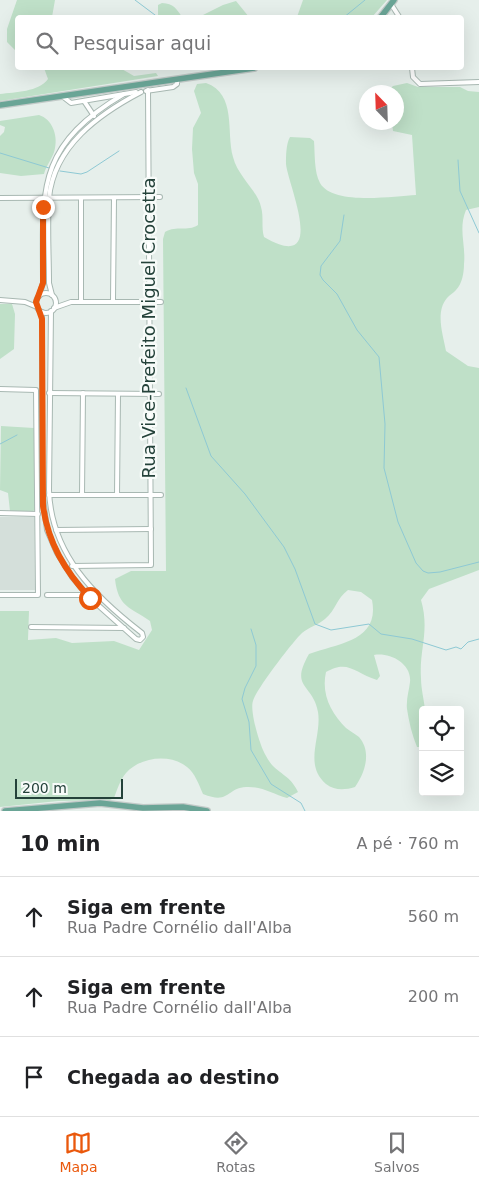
<!DOCTYPE html>
<html lang="pt">
<meta charset="utf-8">
<style>
:root{--surface:#fff;--page:#f2f2f2;--text:#202124;--muted:#757577;--line:#e0e0e0;--accent:#ea580c}
body{margin:0;font-family:"DejaVu Sans",sans-serif;background:var(--page);color:var(--text)}
.controls{position:absolute;right:15px;bottom:15px;display:grid;overflow:hidden;border-radius:5px;box-shadow:0 5px 20px #0002}
.controls button{width:45px;height:45px;display:grid;place-items:center;padding:0;border:0;border-bottom:1px solid var(--line);background:var(--surface);color:var(--text);font:25px sans-serif}
.compass{position:absolute;left:359px;top:85px;width:45px;height:45px;border-radius:50%;background:var(--surface);box-shadow:0 5px 20px #0002;rotate:337deg}
.scale{position:absolute;left:15px;bottom:12px;width:108px;box-sizing:border-box;padding-left:5px;border:2px solid #24423a;border-top:0;font-size:14px;line-height:18px;white-space:nowrap;color:#24423a;-webkit-text-stroke:4px #f7fbf9;paint-order:stroke}
.stop{position:absolute;width:15px;height:15px;margin:-11px;border:4px solid #ea580c;border-radius:50%;background:#fff}
.stop.end{background:#ea580c;border-color:#fff;box-shadow:0 1px 5px #0008}
.list{margin:0;padding:0;list-style:none}
h2{display:flex;justify-content:space-between;align-items:center;height:65px;margin:0;padding:0 20px;font-size:21px}
h2 small{font-size:16px;font-weight:400;color:var(--muted)}
.list li{display:grid;grid-template-columns:32px 1fr auto;gap:15px;align-items:center;box-sizing:border-box;height:80px;padding:0 20px;border-top:1px solid var(--line)}
.list b{display:block;font-size:19px;white-space:nowrap}
.list p{margin:0;font-size:16px;white-space:nowrap;color:var(--muted)}
.list em{font-size:16px;font-style:normal;color:var(--muted)}
.icon{flex:none;width:28px;height:28px;fill:none;stroke:currentColor;stroke-width:2;stroke-linecap:round;stroke-linejoin:round}
.map{position:relative;flex:none;width:479px;height:811px;overflow:hidden}
.search{position:absolute;background:var(--surface);box-shadow:0 5px 20px #0002;left:15px;right:15px;top:15px;height:55px;display:flex;align-items:center;gap:12px;box-sizing:border-box;padding:0 18px;border-radius:5px;color:var(--muted);font-size:19px}
.sheet{height:305px;background:var(--surface)}
nav{display:flex;justify-content:space-around;align-items:center;box-sizing:border-box;height:70px;border-top:1px solid var(--line);background:var(--surface);font-size:14px;color:var(--muted)}
nav a{display:grid;justify-items:center;gap:2px}
nav .on{color:var(--accent)}
.map>svg:first-child{display:block}
.built{fill:#d4dfda}
.green{fill:#bfe0c8}
.lines{fill:none;stroke-linecap:round;stroke-linejoin:round}
.stream{stroke:#8ec9d4;stroke-width:1}
.minor-casing{stroke:#a8b8b2;stroke-width:6}
.primary-casing{stroke:#c2cac8;stroke-width:8}
.minor{stroke:#fff;stroke-width:4}
.primary{stroke:#6aa596;stroke-width:5.5}
.route{stroke:#ea580c;stroke-width:6}
.labels{text-anchor:middle;stroke-width:4.5;stroke-linejoin:round;paint-order:stroke}
.street-label{font-size:18px;fill:#24423a;stroke:#f7fbf9}
</style>
<div class="map">
<svg width="479" height="811" viewBox="0 0 479 811">
<rect width="100%" height="100%" fill="#e6efeb"/>
<polygon class="built" points="0,517 34,517 35,590 0,590"/>
<g class="green">
<polygon points="17,0 55,0 52,17 18,18 17,52 7,42 7,29"/>
<polygon points="303,0 387,0 372,17 297,17"/>
<polygon points="236,1 249,17 199,17 223,5"/>
<path d="M162,3C174,4 176,8 182,17H158V5Z"/>
<path d="M44,68H120L134,76L156,73L158,76L0,101V94C15,92 39,92 48,79Z"/>
<path d="M206,83C237,94 226,132 233,157C238,177 258,191 261,207C264,217 261,227 264,237C329,275 288,185 286,164C286,156 286,144 290,137L310,138L314,141C315,154 314,172 320,183C333,206 394,196 416,195L412,135L393,131L392,123L396,122V92H387L393,86L407,83L418,87H460L468,91L479,92V207L466,210C458,229 466,245 464,264C464,273 462,284 456,290C454,293 449,295 447,298C435,312 443,335 446,351L468,366L479,368V570L429,589L421,600C430,631 419,649 421,678C421,689 424,699 425,710H423V747H417C412,735 409,722 407,709C406,699 409,691 410,682C412,663 389,652 374,655L380,676L377,680C355,673 348,659 326,672C321,694 331,713 346,728C350,731 355,734 359,737C372,752 365,773 355,787C345,790 335,791 326,784C303,764 322,737 318,712C313,683 289,689 309,654C339,643 380,641 372,600L361,592L348,590C336,599 336,610 325,619C318,625 309,627 302,633C294,640 255,691 253,701C250,709 257,734 260,742C262,749 267,759 272,765C283,776 291,777 298,792L287,798C273,794 261,786 246,787C226,788 230,805 203,794C199,785 195,773 187,767C170,753 140,757 126,773C120,780 117,790 114,798L110,800L58,801L0,807V611H29L28,640L56,638L72,643L114,641L139,650L152,630L150,621C130,607 118,607 115,579L131,571H166L163,239L165,232C177,225 187,232 198,225V184L194,173L192,149L193,128L201,113L194,91L197,84Z"/>
<path d="M39,115C52,119 58,135 55,148C54,157 46,165 44,174L21,176L0,173V136L4,132L5,127L0,125V121Z"/>
<polygon points="0,304 12,304 15,314 14,349 0,359"/>
<polygon points="1,426 34,428 35,510 33,511 10,511 8,493 0,490"/>
</g>
<g class="lines">
<g class="stream">
<polyline points="135,0 159,18"/>
<polyline points="343,18 365,0"/>
<polyline points="0,153 49,168"/>
<polyline points="458,160 460,191 479,233"/>
<polyline points="60,171 81,174 87,172 119,151"/>
<polyline points="344,215 340,241 321,266 320,275 323,280 337,294 357,330 379,357 385,424 384,468 398,522 416,563 423,571 428,573 440,572 479,562"/>
<polyline points="186,388 211,456 245,494 284,547 295,569 315,624 331,630 369,624 381,634 412,639 446,650 456,647 461,649 468,642 479,639"/>
<polyline points="0,444 17,435"/>
<polyline points="251,629 256,645 256,666 245,688 242,699 249,722 251,750 271,784 301,803 305,811"/>
</g>
<defs>
<g id="minor">
<polyline points="391,4 400,18"/>
<polyline points="412,68 413,77 420,84 479,82"/>
<polyline points="146,91 173,87 177,84 177,79"/>
<polyline points="62,96 71,103 136,92"/>
<polyline points="84,101 94,116"/>
<polyline points="0,198 160,197"/>
<polyline points="81,198 81,301"/>
<circle cx="46" cy="303" r="10"/>
<path d="M52,295L49,283C49,255 47,226 49,198C54,146 99,114 141,92"/>
<path d="M39,296L43,283C43,191 34,147 124,94"/>
<polyline points="0,300 25,302 37,307"/>
<polyline points="113,301 114,198"/>
<polyline points="54,308 71,302 161,302"/>
<path d="M42,312V490L47,530L57,553L72,577L90,598L136,639L140,640L143,637L142,633C94,596 51,554 49,490L51,311"/>
<polyline points="0,389 36,390 38,595 0,595"/>
<polyline points="49,393 159,394"/>
<polyline points="49,495 161,495"/>
<polyline points="82,495 83,393"/>
<polyline points="117,495 118,394"/>
<polyline points="0,513 38,514"/>
<polyline points="56,530 151,529"/>
<polyline points="72,566 151,565 148,90"/>
<polyline points="47,595 87,595"/>
<polyline points="31,627 124,628"/>
</g>
<g id="primary">
<polyline points="380,18 394,0"/>
<polyline points="0,105 254,68"/>
<polyline points="5,811 100,803 143,808 183,807 207,811"/>
</g>
</defs>
<use href="#minor" class="minor-casing"/>
<use href="#primary" class="primary-casing"/>
<use href="#minor" class="minor"/>
<use href="#primary" class="primary"/>
</g>
<g class="lines">
<path class="route" d="M43,207V283L36,302L42,319L43,506C48,543 65,571 90,598"/>
</g>
<g class="labels">
<g class="street-label">
<text transform="translate(149 328) rotate(-90)" y="6">Rua Vice-Prefeito Miguel Crocetta</text>
</g>
</g>
</svg>
<div class="controls">
<button><svg class="icon" aria-label="locate" viewBox="0 0 24 24"><circle cx="12" cy="12" r="6"/><path d="M12 2v4M12 18v4M2 12h4M18 12h4"/></svg></button>
<button><svg class="icon" aria-label="layers" viewBox="0 0 24 24"><path d="M12 4l9 5-9 5-9-5zM3 14l9 5 9-5"/></svg></button>
</div>
<svg class="compass" viewBox="-18 -18 36 36"><path d="M0-13l5 13h-10z" fill="#e53935"/><path d="M0 13l5-13h-10z" fill="#757577"/></svg>
<div class="scale">200 m</div>
<div class="stop" style="left:90px;top:598px"></div>
<div class="stop end" style="left:43px;top:207px"></div>
<div class="search"><svg class="icon" aria-label="search" viewBox="0 0 24 24"><circle cx="10" cy="10" r="6"/><path d="M15 15l6 6"/></svg>Pesquisar aqui</div>
</div>
<section class="sheet">
<h2>10 min<small>A pé · 760 m</small></h2>
<ul class="list">
<li><svg class="icon" aria-label="ahead" viewBox="0 0 24 24"><path d="M12 20V5M6 11l6-6 6 6"/></svg><div><b>Siga em frente</b><p>Rua Padre Cornélio dall'Alba</p></div><em>560 m</em></li>
<li><svg class="icon" aria-label="ahead" viewBox="0 0 24 24"><path d="M12 20V5M6 11l6-6 6 6"/></svg><div><b>Siga em frente</b><p>Rua Padre Cornélio dall'Alba</p></div><em>200 m</em></li>
<li><svg class="icon" aria-label="arrive" viewBox="0 0 24 24"><path d="M6 21V4h12l-3 4 3 4H6"/></svg><div><b>Chegada ao destino</b></div></li>
</ul>
</section>
<nav>
<a class="on"><svg class="icon" aria-label="map" viewBox="0 0 24 24"><path d="M3 6l6-2 6 2 6-2v14l-6 2-6-2-6 2zM9 4v14M15 6v14"/></svg>Mapa</a>
<a><svg class="icon" aria-label="directions" viewBox="0 0 24 24"><path d="M12 3l9 9-9 9-9-9zM9 14v-3h6M13 9l2 2-2 2"/></svg>Rotas</a>
<a><svg class="icon" aria-label="saved" viewBox="0 0 24 24"><path d="M7 4h10v16l-5-4-5 4z"/></svg>Salvos</a>
</nav>
